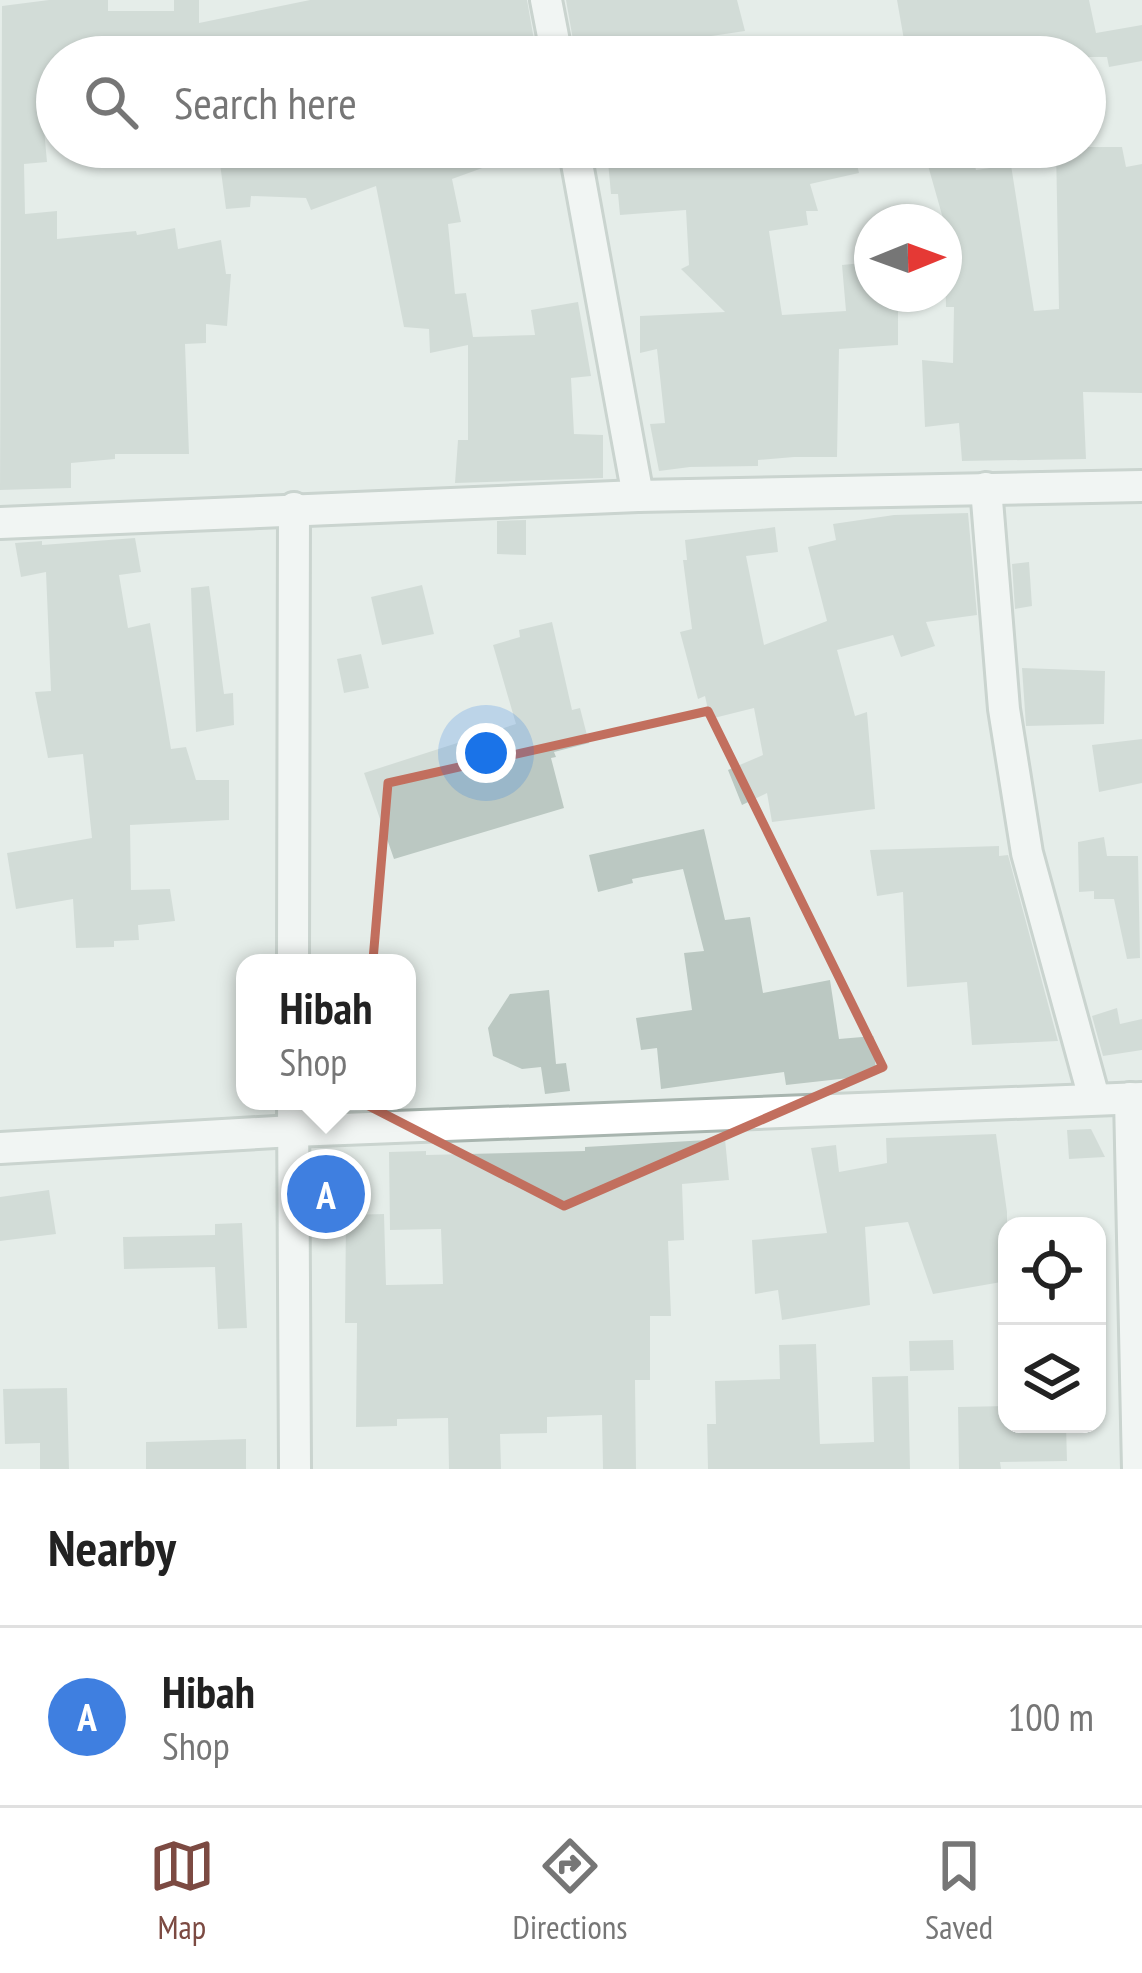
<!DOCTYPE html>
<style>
:root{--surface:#fff;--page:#f6f6f6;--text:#222;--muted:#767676;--line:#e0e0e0;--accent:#7c4a42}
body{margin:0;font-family:"PT Sans Narrow",sans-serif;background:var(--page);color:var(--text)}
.controls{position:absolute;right:36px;bottom:36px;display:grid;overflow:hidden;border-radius:24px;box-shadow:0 3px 9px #0004}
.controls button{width:108px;height:108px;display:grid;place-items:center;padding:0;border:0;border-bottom:3px solid var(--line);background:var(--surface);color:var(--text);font:60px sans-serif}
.compass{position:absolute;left:854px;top:204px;width:108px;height:108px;border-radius:50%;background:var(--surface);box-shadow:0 3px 9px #0004;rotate:89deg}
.you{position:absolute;left:486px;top:753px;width:42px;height:42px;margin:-30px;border:9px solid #fff;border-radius:50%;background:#1a73e8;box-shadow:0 0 0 18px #1a73e833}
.badge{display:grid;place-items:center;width:78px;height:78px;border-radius:50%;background:var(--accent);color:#fff;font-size:39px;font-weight:700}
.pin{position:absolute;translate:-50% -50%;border:6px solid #fff;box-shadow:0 3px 12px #0006}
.popup{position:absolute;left:236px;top:954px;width:180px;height:156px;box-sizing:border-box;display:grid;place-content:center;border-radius:24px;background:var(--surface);filter:drop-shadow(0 3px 9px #0005);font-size:39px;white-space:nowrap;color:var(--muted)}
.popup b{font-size:45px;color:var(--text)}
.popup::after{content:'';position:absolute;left:50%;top:100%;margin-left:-24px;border:24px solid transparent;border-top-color:var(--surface)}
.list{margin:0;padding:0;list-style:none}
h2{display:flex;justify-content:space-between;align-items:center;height:156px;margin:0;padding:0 48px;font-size:51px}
h2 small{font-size:39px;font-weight:400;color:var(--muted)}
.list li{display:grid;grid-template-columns:78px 1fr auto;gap:36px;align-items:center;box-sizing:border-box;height:180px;padding:0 48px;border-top:3px solid var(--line)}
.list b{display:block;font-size:45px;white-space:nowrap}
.list p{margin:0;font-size:39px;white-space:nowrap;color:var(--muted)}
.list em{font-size:39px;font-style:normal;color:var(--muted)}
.icon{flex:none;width:66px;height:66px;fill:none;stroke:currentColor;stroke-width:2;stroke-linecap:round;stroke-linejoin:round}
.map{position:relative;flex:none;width:1142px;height:1469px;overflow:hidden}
.search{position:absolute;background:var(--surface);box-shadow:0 3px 9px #0004;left:36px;right:36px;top:36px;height:132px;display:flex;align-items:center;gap:30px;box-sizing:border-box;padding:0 42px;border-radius:66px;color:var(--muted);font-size:45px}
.sheet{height:336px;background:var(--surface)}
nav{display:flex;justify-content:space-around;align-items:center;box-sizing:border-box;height:168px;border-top:3px solid var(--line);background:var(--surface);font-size:33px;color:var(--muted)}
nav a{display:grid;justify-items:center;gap:6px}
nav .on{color:var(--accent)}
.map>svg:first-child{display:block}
.building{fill:#bbc8c2}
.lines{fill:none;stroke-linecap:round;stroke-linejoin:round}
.minor-casing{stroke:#a8b5af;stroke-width:36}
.minor{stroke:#fff;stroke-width:30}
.marked{fill:none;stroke:#c26f5e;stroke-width:9;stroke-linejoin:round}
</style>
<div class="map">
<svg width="1142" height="1469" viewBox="0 0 1142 1469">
<rect width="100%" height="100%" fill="#e5ede9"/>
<g class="building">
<polygon points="49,0 108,0 108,11 174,11 174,0 199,0 199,23 310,0 527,0 537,57 491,57 490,39 381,50 383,57 57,57 57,105 42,106 47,162 24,164 25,214 57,211 57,239 136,231 137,235 175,228 178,249 221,240 226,274 231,274 227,326 206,324 206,343 185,344 189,454 115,454 115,459 71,463 71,488 0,490 2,6"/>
<polygon points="566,0 737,0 745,31 631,48 632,57 576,57"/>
<polygon points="897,0 1089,0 1096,33 1142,25 1142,61 1109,67 1107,57 907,57"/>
<polygon points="317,147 531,147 532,150 452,179 461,222 448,224 455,294 466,293 473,337 535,335 531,310 578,302 591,376 571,378 574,434 603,435 603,478 455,483 458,440 468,440 468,345 430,353 429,329 404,327 376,186 311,210 306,198 251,196 250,207 226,209 219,156 254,152 257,160 319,159"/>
<polygon points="707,147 715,147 716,154 773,147 853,147 859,173 810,184 818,211 806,211 808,225 769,231 782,315 846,311 842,265 872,262 872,294 898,294 898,345 839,349 837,457 794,457 758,460 758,466 690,467 659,471 650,424 665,423 657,349 640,353 640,316 725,312 681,269 689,265 686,210 620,215 618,194 611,194 608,162 644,159 645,167"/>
<polygon points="931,147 971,147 976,170 1011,165 1034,311 1059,309 1056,147 1122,147 1126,167 1142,164 1142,393 1083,392 1086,459 962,461 959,423 925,427 922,360 953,363 954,307 946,307 944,222 927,162 931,161"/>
<polygon points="968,513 977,615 926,622 935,646 901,657 893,635 837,650 855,716 867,712 875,809 772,822 767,793 742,805 728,770 763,755 754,708 710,719 705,696 698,699 680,632 692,629 683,560 687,560 685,540 775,527 778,552 746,556 764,645 827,621 808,547 836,540 833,524 894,515"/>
<polygon points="526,520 526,555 497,554 497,521"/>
<polygon points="135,538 141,572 119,575 128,628 150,623 171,749 186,747 196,780 229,780 229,820 130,825 131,890 170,889 175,921 138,925 139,940 114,941 114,947 76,948 73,899 16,909 7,853 92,838 83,754 48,758 35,692 51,691 46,572 21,577 15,543 42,541 42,545"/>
<polygon points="1029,562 1032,606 1015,609 1012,564"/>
<polygon points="422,585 434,634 382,645 371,597"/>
<polygon points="209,586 224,694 233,693 234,725 196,732 191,588"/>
<polygon points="552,622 572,710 580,708 589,743 554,752 556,757 551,758 564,808 394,859 364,773 516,724 493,645 520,637 519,630"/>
<polygon points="361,654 369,688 344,693 337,659"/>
<polygon points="1022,668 1105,671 1104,724 1026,726"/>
<polygon points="1142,739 1142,783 1099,792 1092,745"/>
<polygon points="704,829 725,920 750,917 763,993 830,980 839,1039 874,1036 876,1075 786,1085 784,1072 661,1089 657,1048 641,1050 636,1018 692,1010 684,953 704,951 683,869 632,879 633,883 598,892 589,855"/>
<polygon points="1104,837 1107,856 1138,856 1140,958 1127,959 1114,899 1094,899 1094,891 1079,892 1078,842"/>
<polygon points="999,846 999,856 1008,855 1058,1041 972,1045 967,982 907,987 903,892 877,896 870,850"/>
<polygon points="549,990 556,1064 566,1063 570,1091 545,1094 541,1067 522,1069 493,1056 488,1028 510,994"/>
<polygon points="1117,1008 1120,1024 1142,1019 1142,1050 1103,1056 1092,1016"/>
<polygon points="1091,1129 1105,1157 1069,1159 1067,1130"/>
<polygon points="996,1134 1007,1212 1007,1281 933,1294 908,1222 865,1227 870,1305 782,1320 778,1290 755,1294 752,1240 827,1233 811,1148 836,1145 839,1172 887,1163 886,1138"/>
<polygon points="725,1139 729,1180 682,1184 684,1240 668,1241 671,1316 650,1316 650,1380 635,1380 636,1469 603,1469 602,1415 547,1417 547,1433 500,1434 501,1469 449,1469 448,1418 397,1419 397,1426 356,1427 357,1323 345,1323 346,1215 384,1214 386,1285 443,1284 441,1229 390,1230 389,1152 426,1151 426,1155 585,1151 585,1147"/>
<polygon points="49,1190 56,1234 0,1241 0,1197"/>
<polygon points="242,1223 247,1328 218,1329 215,1267 124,1269 123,1237 215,1235 215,1224"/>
<polygon points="953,1340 954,1370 910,1371 909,1341"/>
<polygon points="816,1344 820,1444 874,1442 872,1377 908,1376 910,1469 708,1469 707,1424 716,1424 715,1381 780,1379 779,1345"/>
<polygon points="67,1388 69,1469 40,1469 40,1443 5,1444 3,1389"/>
<polygon points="1007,1406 1007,1424 1066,1424 1067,1461 1000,1462 1001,1469 959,1469 958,1407"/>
<polygon points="246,1439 246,1469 146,1469 146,1442"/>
</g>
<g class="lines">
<defs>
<g id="minor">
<polyline points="546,0 557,57"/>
<polyline points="574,147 638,496"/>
<polyline points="986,488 1004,709 1027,853 1094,1098"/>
<polyline points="0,523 638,496 1142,486"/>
<polyline points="293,963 294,508"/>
<polyline points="1130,1098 1138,1469"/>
<polyline points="293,1101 295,1469"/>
<polyline points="0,1148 293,1131 1142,1098"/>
</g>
</defs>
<use href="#minor" class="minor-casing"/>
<use href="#minor" class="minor"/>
</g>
<path d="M0 0H1142V1469H0ZM708,711L883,1067L564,1206L361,1102L388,783Z" fill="#e5ede9" fill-opacity=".55" fill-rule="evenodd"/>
<path class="marked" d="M708,711L883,1067L564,1206L361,1102L388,783Z"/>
</svg>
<div class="controls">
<button><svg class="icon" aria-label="locate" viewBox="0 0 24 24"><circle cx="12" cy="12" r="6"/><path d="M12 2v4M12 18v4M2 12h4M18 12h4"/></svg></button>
<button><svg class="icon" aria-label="layers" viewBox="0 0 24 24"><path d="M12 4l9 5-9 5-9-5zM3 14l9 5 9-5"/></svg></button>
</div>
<svg class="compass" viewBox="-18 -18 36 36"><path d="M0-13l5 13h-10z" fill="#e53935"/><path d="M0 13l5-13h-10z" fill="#767676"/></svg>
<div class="you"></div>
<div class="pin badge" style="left:326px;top:1194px;background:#3f7fe0">A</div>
<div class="popup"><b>Hibah</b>Shop</div>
<div class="search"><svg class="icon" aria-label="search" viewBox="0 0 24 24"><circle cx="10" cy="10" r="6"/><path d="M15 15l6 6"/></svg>Search here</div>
</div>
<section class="sheet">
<h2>Nearby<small></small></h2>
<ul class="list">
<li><span class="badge" style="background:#3f7fe0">A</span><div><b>Hibah</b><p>Shop</p></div><em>100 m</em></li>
</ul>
</section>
<nav>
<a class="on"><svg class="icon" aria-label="map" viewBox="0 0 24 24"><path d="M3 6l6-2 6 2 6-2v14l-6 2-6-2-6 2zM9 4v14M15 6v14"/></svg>Map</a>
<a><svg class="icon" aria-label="directions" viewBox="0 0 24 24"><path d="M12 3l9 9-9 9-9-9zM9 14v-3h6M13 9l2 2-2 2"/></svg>Directions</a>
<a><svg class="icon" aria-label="saved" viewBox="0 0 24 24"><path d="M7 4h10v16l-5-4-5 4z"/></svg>Saved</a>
</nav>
